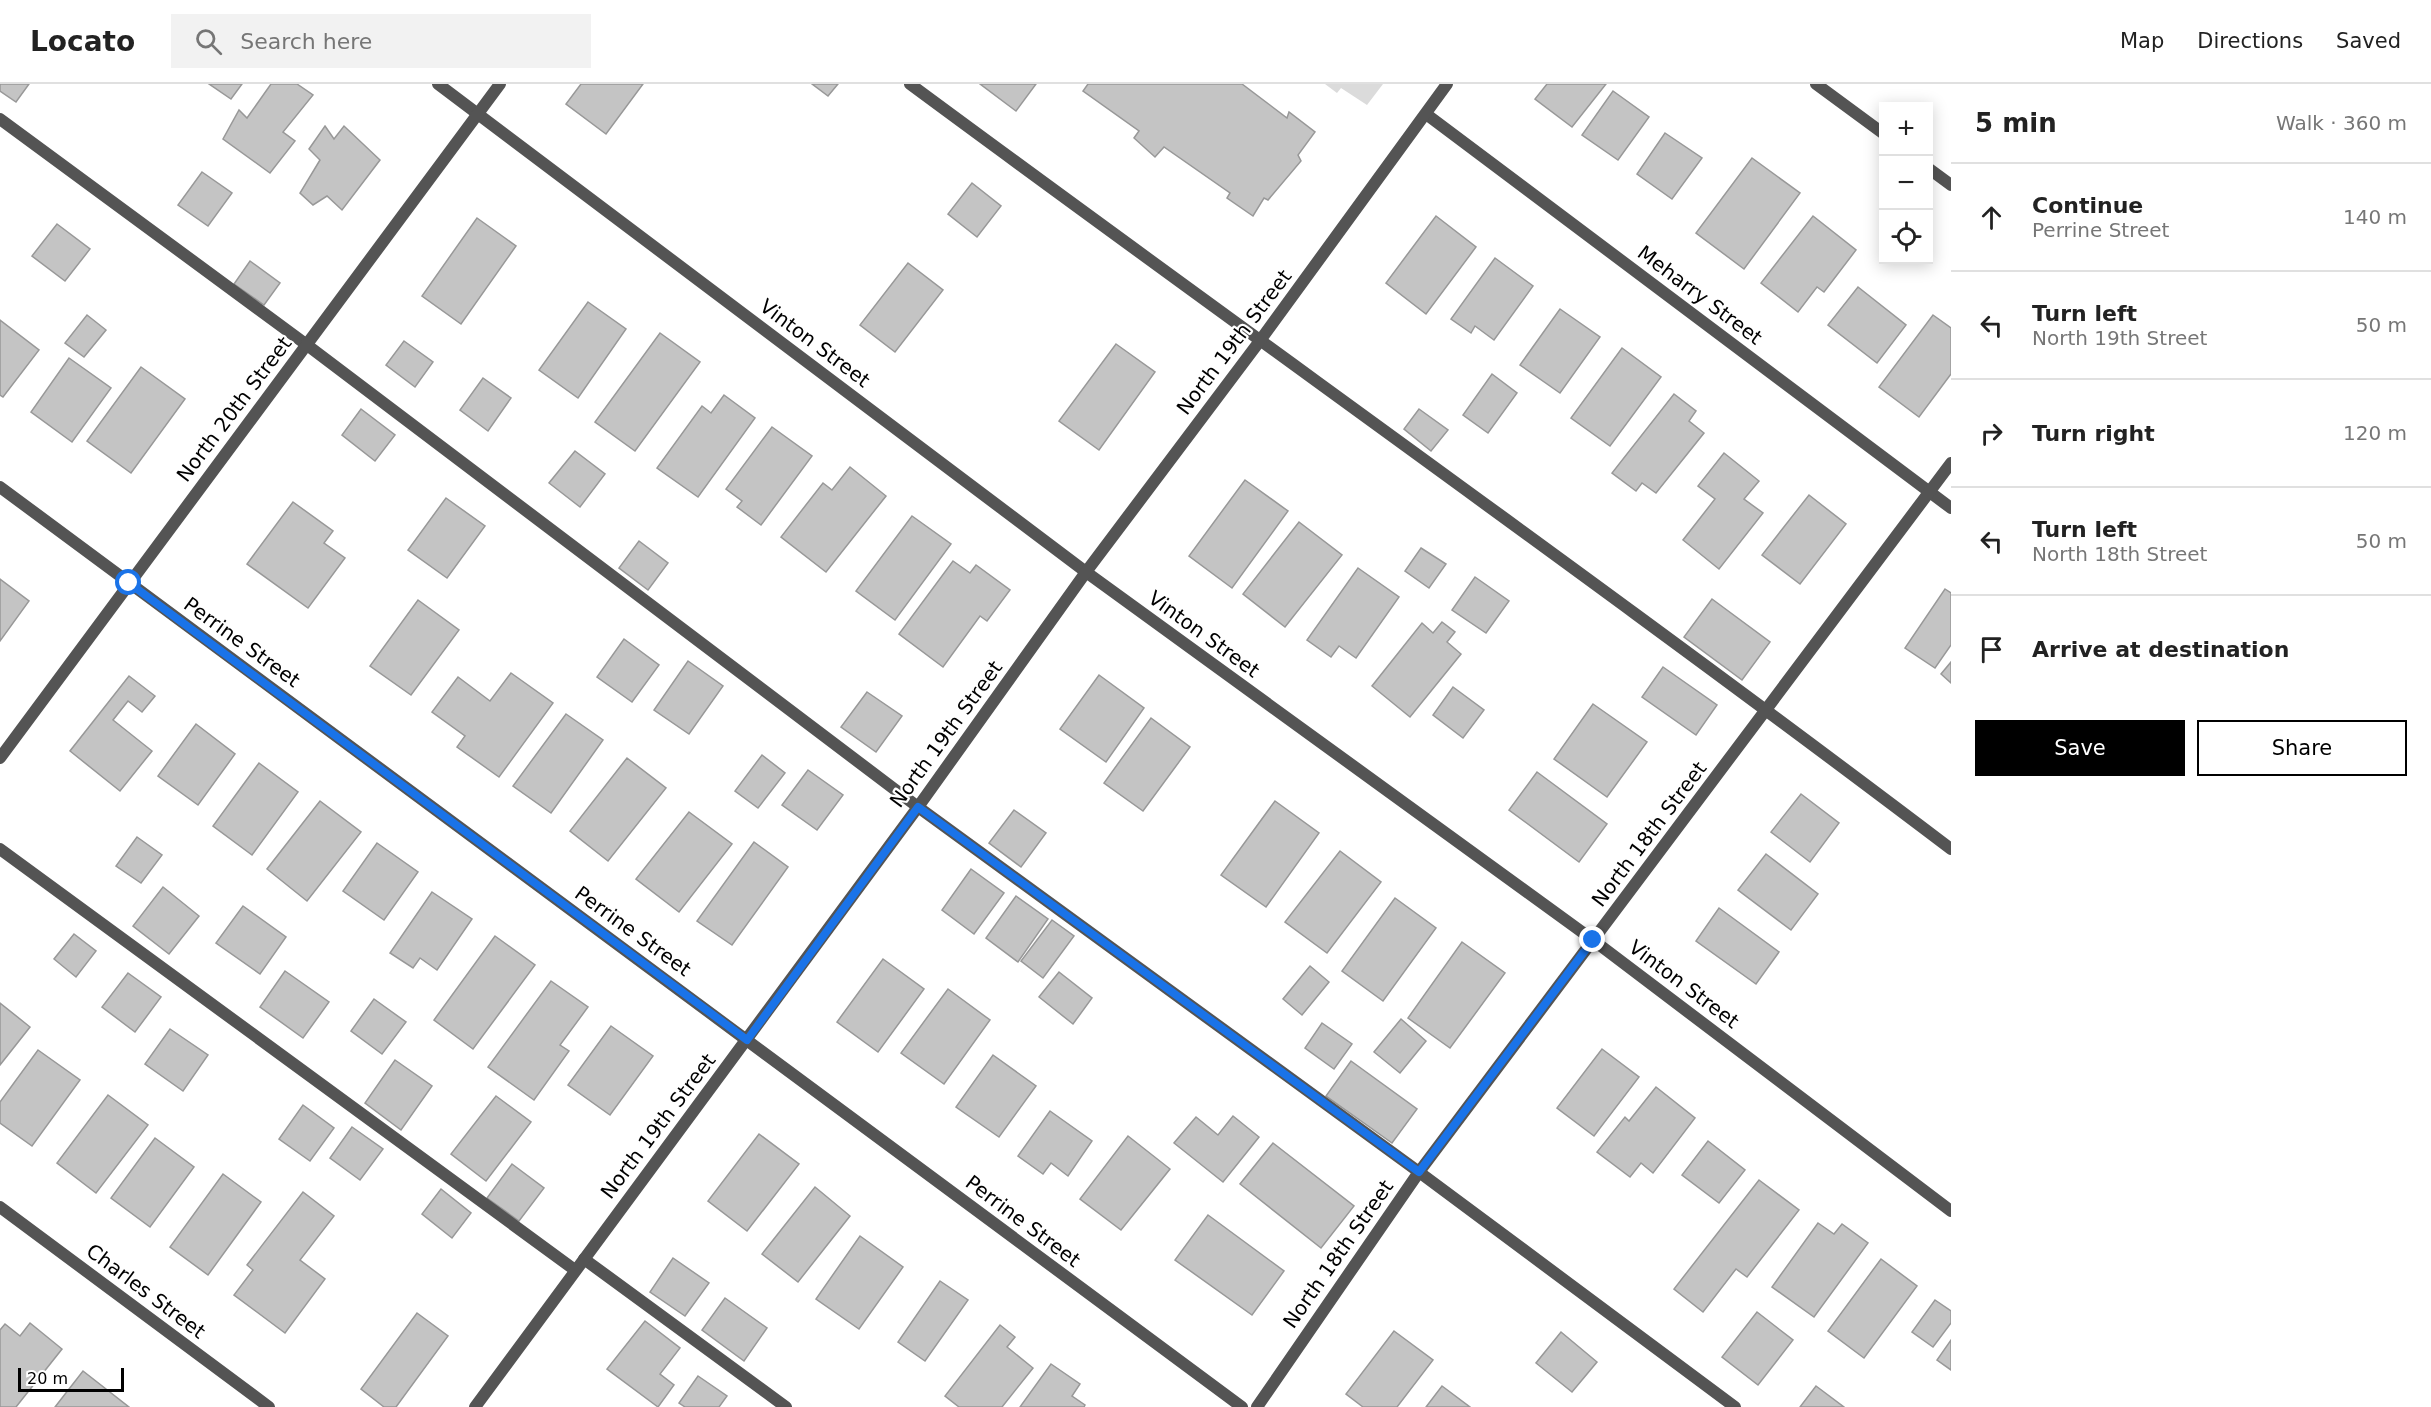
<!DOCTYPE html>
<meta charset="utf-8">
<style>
:root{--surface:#fff;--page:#f2f2f2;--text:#222;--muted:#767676;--line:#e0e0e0;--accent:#000}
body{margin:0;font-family:"DejaVu Sans",sans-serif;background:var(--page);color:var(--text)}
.controls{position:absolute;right:18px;top:18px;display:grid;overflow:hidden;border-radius:0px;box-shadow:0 3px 15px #0003}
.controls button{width:54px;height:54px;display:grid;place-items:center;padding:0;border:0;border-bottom:2px solid var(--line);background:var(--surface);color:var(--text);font:30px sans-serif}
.scale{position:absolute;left:18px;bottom:15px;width:106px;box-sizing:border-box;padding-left:6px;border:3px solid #000;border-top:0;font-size:16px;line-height:21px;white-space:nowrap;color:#000;-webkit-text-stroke:4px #fff;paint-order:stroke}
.stop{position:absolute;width:18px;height:18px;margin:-14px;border:4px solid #1a73e8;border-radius:50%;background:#fff}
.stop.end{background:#1a73e8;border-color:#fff;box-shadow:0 2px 6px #0008}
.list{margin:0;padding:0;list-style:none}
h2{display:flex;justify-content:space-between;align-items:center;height:78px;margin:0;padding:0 24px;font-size:26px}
h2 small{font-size:20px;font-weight:400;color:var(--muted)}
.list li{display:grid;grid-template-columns:39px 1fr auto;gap:18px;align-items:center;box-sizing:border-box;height:108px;padding:0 24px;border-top:2px solid var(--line)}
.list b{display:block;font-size:22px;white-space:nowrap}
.list p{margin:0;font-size:20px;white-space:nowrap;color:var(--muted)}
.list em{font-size:20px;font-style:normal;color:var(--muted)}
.actions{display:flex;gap:12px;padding:18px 24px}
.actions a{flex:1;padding:14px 0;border:2px solid var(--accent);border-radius:0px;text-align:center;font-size:21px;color:var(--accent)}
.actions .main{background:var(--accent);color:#fff}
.icon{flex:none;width:33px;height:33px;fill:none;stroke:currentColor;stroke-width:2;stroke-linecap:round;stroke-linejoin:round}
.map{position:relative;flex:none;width:1951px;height:1323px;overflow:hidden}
header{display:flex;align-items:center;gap:36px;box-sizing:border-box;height:84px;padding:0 30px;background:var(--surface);border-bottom:2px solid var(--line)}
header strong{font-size:28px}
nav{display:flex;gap:33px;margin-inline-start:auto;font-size:21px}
.search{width:420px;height:54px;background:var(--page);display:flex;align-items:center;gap:15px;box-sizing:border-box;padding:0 21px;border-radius:0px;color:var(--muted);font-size:22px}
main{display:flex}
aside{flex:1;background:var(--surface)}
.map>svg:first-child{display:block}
.green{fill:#dbdbdb}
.building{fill:#c4c4c4;stroke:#989898;stroke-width:1.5}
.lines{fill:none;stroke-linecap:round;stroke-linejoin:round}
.service{stroke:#545454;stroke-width:12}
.minor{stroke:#545454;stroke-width:12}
.tertiary{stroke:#545454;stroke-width:12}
.route{stroke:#1a73e8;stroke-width:8}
.labels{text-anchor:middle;stroke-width:4.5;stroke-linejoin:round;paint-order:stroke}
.street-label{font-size:20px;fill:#000;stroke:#fff}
</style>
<header>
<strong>Locato</strong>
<div class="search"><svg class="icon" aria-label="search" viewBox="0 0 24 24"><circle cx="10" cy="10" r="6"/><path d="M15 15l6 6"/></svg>Search here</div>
<nav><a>Map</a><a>Directions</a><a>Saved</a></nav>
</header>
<main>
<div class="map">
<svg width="1951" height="1323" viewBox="0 0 1951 1323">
<rect width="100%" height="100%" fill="#fff"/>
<polygon class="green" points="1325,0 1383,0 1367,21 1341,4 1337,9"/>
<g class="building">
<polygon points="0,0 29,0 16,18 0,7"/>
<polygon points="209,0 242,0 231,15"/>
<polygon points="271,0 297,0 313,11 283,48 295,57 270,89 223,55 239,26 247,34"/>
<polygon points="581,0 643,0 606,50 566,20"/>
<polygon points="812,0 838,0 828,12"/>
<polygon points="980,0 1036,0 1016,27"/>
<polygon points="1088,0 1242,0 1287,34 1289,28 1315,48 1298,71 1301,77 1268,116 1264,114 1253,132 1227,114 1230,109 1164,63 1155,73 1134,54 1139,47 1083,7"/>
<polygon points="1547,0 1606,0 1572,43 1535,15"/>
<polygon points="1613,7 1649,33 1618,76 1582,51"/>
<polygon points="325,42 334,55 344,42 380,76 342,126 327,112 313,121 300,109 320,76 309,65"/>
<polygon points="1665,49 1702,74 1672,115 1637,90"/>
<polygon points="1752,74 1800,109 1744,185 1696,149"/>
<polygon points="202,88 232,109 208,142 178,121"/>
<polygon points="972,99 1001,122 977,153 948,130"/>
<polygon points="1436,132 1476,163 1426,230 1386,199"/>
<polygon points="1813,132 1856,166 1824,208 1817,203 1798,228 1761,199"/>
<polygon points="477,134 516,162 461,240 422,212"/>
<polygon points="57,140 90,165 65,197 32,172"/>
<polygon points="1495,174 1533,202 1494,256 1475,242 1471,249 1451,235"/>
<polygon points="250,177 280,199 264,221 234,200"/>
<polygon points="908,179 943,206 895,268 860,241"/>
<polygon points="1858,203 1906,241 1877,279 1828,241"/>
<polygon points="588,218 626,245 578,314 539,286"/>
<polygon points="1560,225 1600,253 1560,309 1520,281"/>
<polygon points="87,231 106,246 84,273 65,259"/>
<polygon points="1933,231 1951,244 1951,290 1919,333 1879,303"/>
<polygon points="0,236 39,266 3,313 0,311"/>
<polygon points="660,249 700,278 635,367 595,338"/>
<polygon points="404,257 433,278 415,303 386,281"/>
<polygon points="1116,260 1155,288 1099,366 1059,337"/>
<polygon points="1622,264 1661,293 1610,362 1571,334"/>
<polygon points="69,274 111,304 72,358 31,328"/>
<polygon points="141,283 185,315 131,389 87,357"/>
<polygon points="1492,290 1517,309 1488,349 1463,331"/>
<polygon points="483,294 511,314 488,347 460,326"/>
<polygon points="1674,310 1696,327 1689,337 1704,349 1656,409 1642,399 1636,407 1612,389"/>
<polygon points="724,311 755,334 698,413 657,384 702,322 711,329"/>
<polygon points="361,325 395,351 375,377 342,351"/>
<polygon points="1419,325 1448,346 1431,367 1404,345"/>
<polygon points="772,343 812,372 761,441 737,423 742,417 726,405"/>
<polygon points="575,367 605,390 580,423 549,399"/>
<polygon points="1724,369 1759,397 1744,415 1763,429 1719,485 1683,456 1715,415 1698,402"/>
<polygon points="850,383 886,412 826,488 781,453 823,399 832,406"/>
<polygon points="1245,396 1288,427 1232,504 1189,472"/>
<polygon points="1809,411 1846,440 1800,500 1762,471"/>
<polygon points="446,414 485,442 447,494 408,466"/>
<polygon points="293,418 333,447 324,459 345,474 308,524 247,480"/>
<polygon points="912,432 951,460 895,536 856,507"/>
<polygon points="1299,438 1342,471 1285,543 1243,510"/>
<polygon points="639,457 668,479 648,506 619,484"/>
<polygon points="1421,464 1446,480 1429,504 1405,487"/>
<polygon points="953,477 970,489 976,481 1010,506 987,537 980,532 943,583 899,550"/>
<polygon points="1358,484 1399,513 1356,574 1339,562 1331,573 1307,556"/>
<polygon points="1475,493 1509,517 1486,549 1452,526"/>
<polygon points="0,495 29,517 0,557"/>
<polygon points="1945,505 1951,509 1951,561 1935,584 1905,564"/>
<polygon points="1712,515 1770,558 1742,596 1684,553"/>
<polygon points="418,516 459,546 411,611 370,582"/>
<polygon points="1442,538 1455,548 1447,558 1461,570 1410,633 1372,602 1422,539 1433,549"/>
<polygon points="624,555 659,581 632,618 597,593"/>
<polygon points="688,577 723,602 689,650 654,626"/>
<polygon points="1951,578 1951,599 1941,590"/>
<polygon points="1663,583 1717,621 1696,651 1642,613"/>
<polygon points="511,589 553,619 499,693 457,663 465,652 432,628 458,593 490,617"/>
<polygon points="1099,591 1144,624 1106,678 1060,645"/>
<polygon points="129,592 155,612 142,628 128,617 113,636 152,667 120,707 70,667"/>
<polygon points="1453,603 1484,626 1463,654 1433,631"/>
<polygon points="867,608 902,632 876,668 841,643"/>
<polygon points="1593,620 1647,658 1607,713 1554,675"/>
<polygon points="566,630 603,656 551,729 513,702"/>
<polygon points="1151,634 1190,663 1143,727 1104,699"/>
<polygon points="196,640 235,670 198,721 158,692"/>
<polygon points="762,671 785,689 758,724 735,707"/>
<polygon points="627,674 666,704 608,777 570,747"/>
<polygon points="259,679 298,708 252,771 213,742"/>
<polygon points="808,686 843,711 817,746 782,721"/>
<polygon points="1537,688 1607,740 1579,778 1509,726"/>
<polygon points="1801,710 1839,739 1810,778 1771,748"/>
<polygon points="320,717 361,748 307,817 267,785"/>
<polygon points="1275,717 1319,749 1266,823 1221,791"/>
<polygon points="1014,726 1046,749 1021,783 989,759"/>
<polygon points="689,728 732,760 679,828 636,795"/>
<polygon points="137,753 162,771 141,799 116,782"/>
<polygon points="754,758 788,783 732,861 697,837"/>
<polygon points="377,759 418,788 384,836 343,807"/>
<polygon points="1340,767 1381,798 1327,869 1285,838"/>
<polygon points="1766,770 1818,810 1791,846 1738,806"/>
<polygon points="971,785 1004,809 974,850 942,826"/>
<polygon points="163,803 199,832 169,870 133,842"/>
<polygon points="432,808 472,835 437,886 420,874 413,884 390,869"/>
<polygon points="1016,812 1048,835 1018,878 986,854"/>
<polygon points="1395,814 1436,844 1383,917 1342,887"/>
<polygon points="243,822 286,853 260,890 216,859"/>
<polygon points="1719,824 1779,868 1756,900 1696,857"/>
<polygon points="1052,836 1074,852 1043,894 1021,877"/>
<polygon points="74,850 96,867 76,893 54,875"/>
<polygon points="495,852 535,881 473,965 434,936"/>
<polygon points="1462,858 1505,889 1450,964 1408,934"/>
<polygon points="883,875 924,905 878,968 837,938"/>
<polygon points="1310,882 1329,898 1302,931 1283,915"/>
<polygon points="285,887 329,918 303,954 260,923"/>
<polygon points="1059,888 1092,914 1073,940 1039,913"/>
<polygon points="128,889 161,913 135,948 102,923"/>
<polygon points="551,897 588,923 560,961 569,967 534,1016 488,983"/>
<polygon points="948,905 990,936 944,1000 901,969"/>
<polygon points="374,915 406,938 382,970 351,947"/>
<polygon points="0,919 30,943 0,981"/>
<polygon points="1401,935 1426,957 1400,989 1374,968"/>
<polygon points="1322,939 1352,960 1334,985 1305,964"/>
<polygon points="611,942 653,972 610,1031 568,1001"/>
<polygon points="170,945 208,971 183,1007 145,980"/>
<polygon points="1602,965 1639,993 1594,1052 1557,1024"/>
<polygon points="38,966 80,996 32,1062 0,1039 0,1018"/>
<polygon points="993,971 1036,1002 999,1053 956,1023"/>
<polygon points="395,976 432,1002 401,1046 365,1019"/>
<polygon points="1351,977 1417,1025 1392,1059 1326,1012"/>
<polygon points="1656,1003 1695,1034 1653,1089 1641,1079 1630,1093 1597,1068 1625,1033 1629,1037"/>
<polygon points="108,1011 148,1041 96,1109 57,1079"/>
<polygon points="496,1012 531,1038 486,1097 451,1070"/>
<polygon points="303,1021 334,1044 310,1077 279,1055"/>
<polygon points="1050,1027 1092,1057 1068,1092 1051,1079 1043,1090 1018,1072"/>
<polygon points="1233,1032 1259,1053 1223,1098 1174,1059 1196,1033 1218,1051"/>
<polygon points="352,1043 383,1065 360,1096 330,1074"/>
<polygon points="759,1050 799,1080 747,1147 708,1117"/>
<polygon points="1128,1052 1170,1085 1121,1146 1080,1115"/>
<polygon points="155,1054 194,1083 150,1143 111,1114"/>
<polygon points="1708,1057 1745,1086 1719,1119 1682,1091"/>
<polygon points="1273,1059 1354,1122 1321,1164 1240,1100"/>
<polygon points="512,1080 544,1104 519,1137 487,1114"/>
<polygon points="223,1090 261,1118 208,1191 170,1163"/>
<polygon points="1759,1096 1799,1126 1747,1193 1736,1185 1703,1228 1674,1205"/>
<polygon points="815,1103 850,1132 798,1198 762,1170"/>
<polygon points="441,1105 471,1129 452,1154 422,1130"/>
<polygon points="303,1108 334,1132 300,1176 325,1195 285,1249 234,1211 253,1186 247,1181"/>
<polygon points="1208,1131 1284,1187 1252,1231 1175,1176"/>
<polygon points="1818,1139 1834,1150 1842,1140 1868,1159 1814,1233 1772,1203"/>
<polygon points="860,1152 903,1183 859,1245 816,1215"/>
<polygon points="673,1174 709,1199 685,1232 650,1208"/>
<polygon points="1881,1175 1917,1202 1864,1274 1828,1247"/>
<polygon points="940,1197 968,1216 925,1277 898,1258"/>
<polygon points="725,1214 767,1244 744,1277 702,1246"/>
<polygon points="1935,1216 1951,1227 1951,1239 1933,1263 1912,1248"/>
<polygon points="1757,1228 1793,1256 1758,1301 1722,1273"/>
<polygon points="417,1229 448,1252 396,1323 384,1323 361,1305"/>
<polygon points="645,1237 680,1264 660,1290 674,1301 658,1323 607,1285"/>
<polygon points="30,1239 62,1265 16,1323 0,1323 0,1246 5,1240 20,1252"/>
<polygon points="1000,1241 1015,1253 1007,1263 1033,1284 1002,1323 959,1323 945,1312"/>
<polygon points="1394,1247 1433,1276 1397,1323 1363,1323 1346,1310"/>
<polygon points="1561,1248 1597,1278 1572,1308 1536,1279"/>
<polygon points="1951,1256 1951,1286 1937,1276"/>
<polygon points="1051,1280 1080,1300 1072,1312 1085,1321 1084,1323 1020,1323"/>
<polygon points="83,1287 129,1323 55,1323"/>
<polygon points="698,1292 727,1312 719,1323 685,1323 679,1319"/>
<polygon points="1442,1302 1470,1323 1426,1323"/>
<polygon points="1816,1302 1844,1323 1800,1323"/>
</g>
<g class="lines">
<g class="service">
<path d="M910,0C1256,256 1608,505 1951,765"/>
<polyline points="1816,0 1884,50"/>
<polyline points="0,35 307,261 918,723 1419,1088 1735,1323"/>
<polyline points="1928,84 1951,101"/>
<polyline points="0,765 575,1186"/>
<polyline points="584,1175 786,1323"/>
</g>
<g class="minor">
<polyline points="438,0 1086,488 1593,856 1951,1127"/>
<polyline points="1426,30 1951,424"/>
<polyline points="0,403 1242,1323"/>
<polyline points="0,674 500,0"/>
<polyline points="0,1123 269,1323"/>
<polyline points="475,1323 918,723 1086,488 1259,258 1447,0"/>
</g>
<polyline class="tertiary" points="1257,1323 1419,1088 1951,379"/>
</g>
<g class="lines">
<polyline class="route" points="129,499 747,956 918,723 1419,1088 1593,856"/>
</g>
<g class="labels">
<g class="street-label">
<text transform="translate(1700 211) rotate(37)" y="7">Meharry Street</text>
<text transform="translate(1234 258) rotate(-53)" y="7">North 19th Street</text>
<text transform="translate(815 259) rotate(37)" y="7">Vinton Street</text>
<text transform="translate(234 325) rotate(-53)" y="7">North 20th Street</text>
<text transform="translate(1204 550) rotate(36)" y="7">Vinton Street</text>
<text transform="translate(242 558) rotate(36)" y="7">Perrine Street</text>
<text transform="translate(946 650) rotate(-54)" y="7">North 19th Street</text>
<text transform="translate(1649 750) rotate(-53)" y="7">North 18th Street</text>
<text transform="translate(633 847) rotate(36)" y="7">Perrine Street</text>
<text transform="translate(1684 900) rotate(37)" y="7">Vinton Street</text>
<text transform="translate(658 1042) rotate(-53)" y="7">North 19th Street</text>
<text transform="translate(1023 1137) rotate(37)" y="7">Perrine Street</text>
<text transform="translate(1338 1170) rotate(-55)" y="7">North 18th Street</text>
<text transform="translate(146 1207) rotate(37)" y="7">Charles Street</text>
</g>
</g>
</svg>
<div class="controls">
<button>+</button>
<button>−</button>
<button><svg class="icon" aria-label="locate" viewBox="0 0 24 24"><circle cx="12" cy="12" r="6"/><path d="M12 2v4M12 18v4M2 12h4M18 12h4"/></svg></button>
</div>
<div class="scale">20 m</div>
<div class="stop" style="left:129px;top:499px"></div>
<div class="stop end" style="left:1593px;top:856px"></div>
</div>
<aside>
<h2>5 min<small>Walk · 360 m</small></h2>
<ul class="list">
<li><svg class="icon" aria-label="ahead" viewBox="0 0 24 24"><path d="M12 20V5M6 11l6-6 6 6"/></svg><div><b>Continue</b><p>Perrine Street</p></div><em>140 m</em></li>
<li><svg class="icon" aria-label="left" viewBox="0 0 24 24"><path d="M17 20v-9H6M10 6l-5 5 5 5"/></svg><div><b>Turn left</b><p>North 19th Street</p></div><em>50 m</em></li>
<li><svg class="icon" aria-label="right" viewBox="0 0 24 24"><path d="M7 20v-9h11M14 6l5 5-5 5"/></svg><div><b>Turn right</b></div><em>120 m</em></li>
<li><svg class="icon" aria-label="left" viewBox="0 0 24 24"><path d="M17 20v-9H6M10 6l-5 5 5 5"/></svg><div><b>Turn left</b><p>North 18th Street</p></div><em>50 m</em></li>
<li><svg class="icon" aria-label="arrive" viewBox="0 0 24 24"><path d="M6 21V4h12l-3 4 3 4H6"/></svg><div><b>Arrive at destination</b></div></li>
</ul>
<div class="actions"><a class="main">Save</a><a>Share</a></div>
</aside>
</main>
